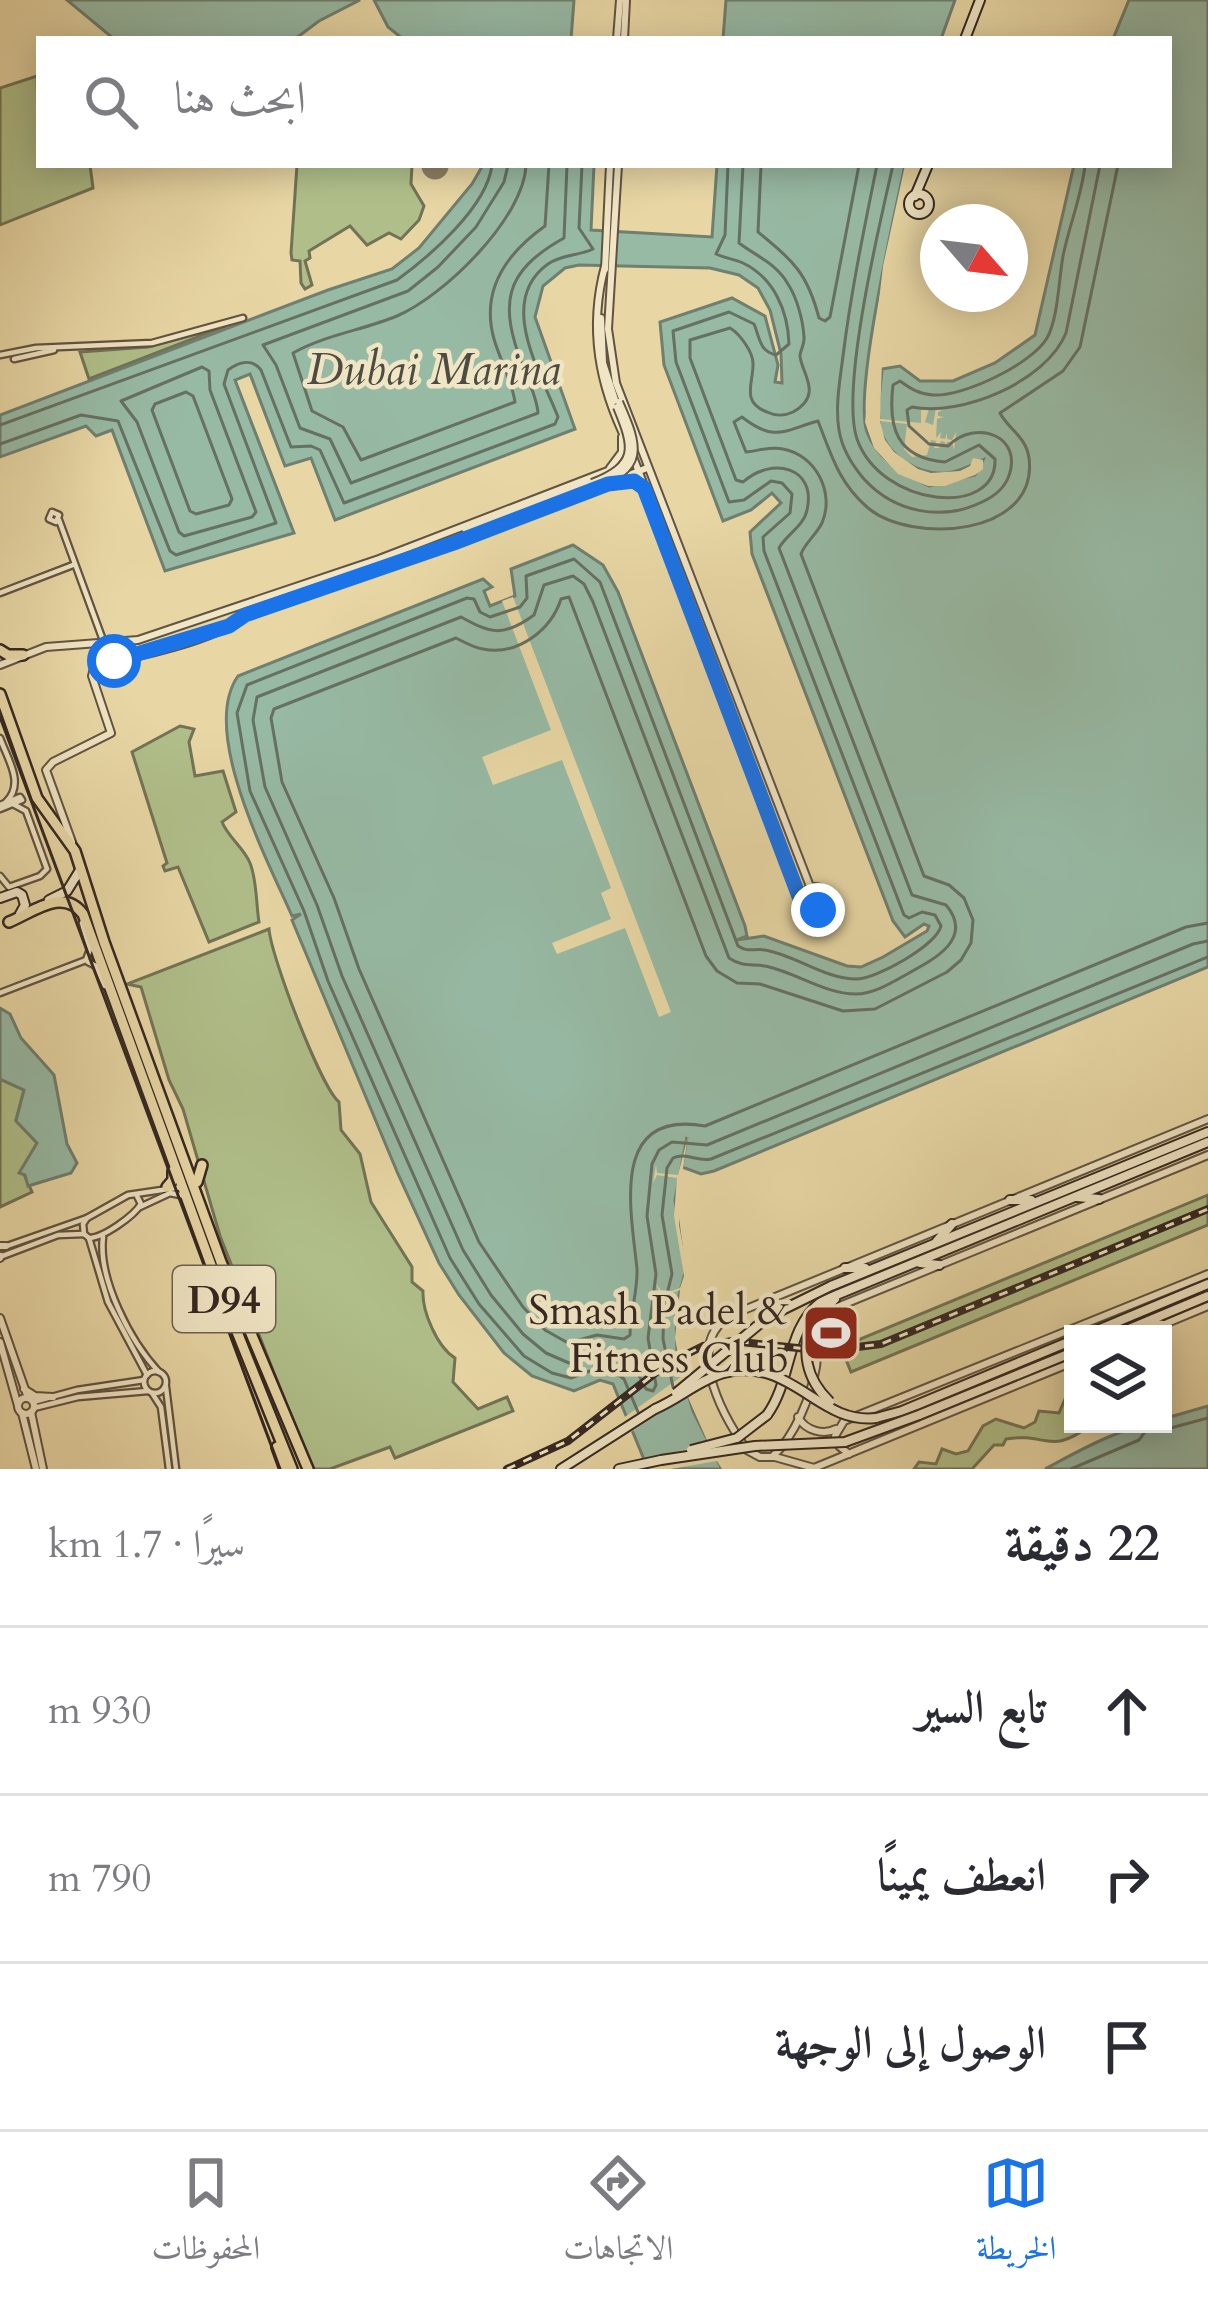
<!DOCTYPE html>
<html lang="ar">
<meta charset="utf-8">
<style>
:root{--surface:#fff;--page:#f7f7f7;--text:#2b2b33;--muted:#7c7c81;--line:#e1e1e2;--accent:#1a73e8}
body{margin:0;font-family:Cardo,Amiri,serif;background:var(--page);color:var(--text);direction:rtl}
.controls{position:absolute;right:36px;bottom:36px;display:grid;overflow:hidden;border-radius:0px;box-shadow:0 6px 30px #0003}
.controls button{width:108px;height:108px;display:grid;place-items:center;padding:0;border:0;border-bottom:3px solid var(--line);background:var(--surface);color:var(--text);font:60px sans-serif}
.compass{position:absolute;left:920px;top:204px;width:108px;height:108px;border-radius:50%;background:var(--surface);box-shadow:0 6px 30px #0003;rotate:118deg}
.stop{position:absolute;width:36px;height:36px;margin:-27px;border:9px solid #1a73e8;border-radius:50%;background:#fff}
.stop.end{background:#1a73e8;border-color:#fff;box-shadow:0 3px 12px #0008}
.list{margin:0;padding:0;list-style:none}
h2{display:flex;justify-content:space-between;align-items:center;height:156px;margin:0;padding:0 48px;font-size:51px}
h2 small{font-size:39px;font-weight:400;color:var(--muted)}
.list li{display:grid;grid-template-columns:78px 1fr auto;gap:36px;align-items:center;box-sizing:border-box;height:168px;padding:0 48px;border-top:3px solid var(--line)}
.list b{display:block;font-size:45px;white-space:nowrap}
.list em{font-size:39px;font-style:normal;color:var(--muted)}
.icon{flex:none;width:66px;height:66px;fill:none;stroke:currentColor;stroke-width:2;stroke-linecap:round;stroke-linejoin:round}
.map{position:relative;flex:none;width:1208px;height:1469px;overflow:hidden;direction:ltr}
.search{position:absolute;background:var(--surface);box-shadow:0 6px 30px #0003;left:36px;right:36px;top:36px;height:132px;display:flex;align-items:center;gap:30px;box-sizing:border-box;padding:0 42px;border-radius:0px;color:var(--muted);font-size:45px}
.sheet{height:660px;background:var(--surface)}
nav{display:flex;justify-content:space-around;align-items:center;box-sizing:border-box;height:168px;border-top:3px solid var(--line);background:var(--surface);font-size:33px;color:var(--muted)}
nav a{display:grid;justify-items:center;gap:6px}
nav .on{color:var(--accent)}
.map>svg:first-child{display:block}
.green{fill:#b0bf8a;stroke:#727356;stroke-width:3}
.water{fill:#97baa5;stroke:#6f7f70;stroke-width:3}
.pier{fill:#e8d7a5}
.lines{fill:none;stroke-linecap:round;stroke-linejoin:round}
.shore{stroke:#667063;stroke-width:3}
.runway{stroke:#8e7f63;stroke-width:27}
.minor-casing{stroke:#615342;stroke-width:9}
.tertiary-casing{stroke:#615342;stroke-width:10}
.secondary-casing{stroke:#342721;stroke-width:12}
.primary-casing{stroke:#342721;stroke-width:14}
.minor{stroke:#f0e5c4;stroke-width:4.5}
.tertiary{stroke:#f0e5c4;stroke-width:6}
.secondary{stroke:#f0e5c4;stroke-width:8}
.primary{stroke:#e8d7a5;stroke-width:9}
.tram{stroke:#342721;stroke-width:3}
.rail-casing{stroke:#342721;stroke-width:8}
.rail{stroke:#f0e5c4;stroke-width:3;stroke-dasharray:9;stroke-linecap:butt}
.tertiary-bridge-casing{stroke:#615342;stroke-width:10;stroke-linecap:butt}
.secondary-bridge-casing{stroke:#342721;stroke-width:12;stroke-linecap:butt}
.tertiary-bridge{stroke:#f0e5c4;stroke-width:6}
.secondary-bridge{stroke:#f0e5c4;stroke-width:8}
.route{stroke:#1a73e8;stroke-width:15}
.labels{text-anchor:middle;stroke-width:9;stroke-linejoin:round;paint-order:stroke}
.shield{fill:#f0e5c4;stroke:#6c6052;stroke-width:3}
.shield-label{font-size:39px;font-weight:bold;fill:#342721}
.poi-label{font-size:42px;fill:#342721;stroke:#f0e5c4;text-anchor:end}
.water-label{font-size:45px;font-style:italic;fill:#4d4c42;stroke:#f0e5c4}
</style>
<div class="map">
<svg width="1208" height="1469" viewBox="0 0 1208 1469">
<rect width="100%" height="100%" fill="#e8d7a5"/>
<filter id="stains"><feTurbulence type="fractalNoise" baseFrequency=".00167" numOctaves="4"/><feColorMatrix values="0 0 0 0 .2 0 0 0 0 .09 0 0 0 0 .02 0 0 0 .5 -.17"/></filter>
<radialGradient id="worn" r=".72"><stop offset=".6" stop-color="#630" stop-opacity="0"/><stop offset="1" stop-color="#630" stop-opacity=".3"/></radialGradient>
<g class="green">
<polygon points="37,76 39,165 90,165 93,188 0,225 0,88"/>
<polygon points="297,165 412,165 411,184 424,206 419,220 401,239 389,233 367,245 350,226 309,251 310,258 305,261 312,285 305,289 301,283 300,261 292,260 291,253"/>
<polygon points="226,326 89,379 80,352 148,347"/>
<path d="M180,726L194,729L189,742L195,776L223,771L236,812L222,822C228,837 244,848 250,863C257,880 256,904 259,922L209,942L178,867L165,871L163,866L167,863L132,752Z"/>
<path d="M269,929C271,957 321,1087 339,1102L341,1130L360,1154L371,1202L412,1267V1282L423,1291C422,1311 437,1347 455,1358L453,1382L478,1409L507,1397L513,1411L395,1458L390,1447L330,1469H312L220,1236L183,1109L169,1080L141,987L127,984Z"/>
<polygon points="0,1079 24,1090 16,1120 37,1143 23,1172 32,1192 0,1207"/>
<polygon points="1208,1195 1208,1225 851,1372 841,1347"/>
<path d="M1065,1399L1073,1401V1424H1092C1049,1457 1048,1432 1006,1439L1003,1445H994L972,1469H914L919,1462L936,1464L942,1449L956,1454L968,1451L983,1426L996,1419L1024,1428L1035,1422L1039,1411L1059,1413Z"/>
</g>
<g class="water">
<polygon points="67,0 360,0 319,21 295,39 114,39"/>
<polygon points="374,0 574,0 571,39 403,39 388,27"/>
<polygon points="726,0 955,0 941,39 723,39"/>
<path d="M1129,0H1208V967L714,1171L701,1174L682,1167L687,1137L675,1200L685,1273L676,1307L677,1356L693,1411L722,1469H648L613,1384L600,1380L574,1391L532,1376L504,1353L459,1295L439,1263L398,1174L292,920L301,914L292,916C268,861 199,731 238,676L483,579L492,587L484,591L490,606L515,596L511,569L573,545L603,565L618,592L745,926L747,936L737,940L764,936L847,966L861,967L883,957L927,931L929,926L924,924L905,937L893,921L752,554L750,532L781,503L772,493L751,510L723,521L664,365L660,322L732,298L765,316L778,365L775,382L782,383L781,354L770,310L758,288L739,275L710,268L579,265L565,268L543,286L535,317L575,429L335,520L311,458L285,466L250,374L235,380L294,533L165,571L112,430L96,436L86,426L0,457V415L328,290L392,269L419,248L472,184L483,165H594L591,230L712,237L717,165H905C895,213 853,394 867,432C878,461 903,472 929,486L975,475L983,460C971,465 960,472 947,473C919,476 887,456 880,428C876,409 881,388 882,369L900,366L920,381H953L995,363L1035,335L1074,165H1169V39H1113Z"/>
<polygon points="0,1008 10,1014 21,1038 54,1075 67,1144 77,1163 71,1173 28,1186 25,1175 19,1173 37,1143 16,1121 24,1090 0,1079"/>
<path d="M1208,1406V1469H1045C1079,1451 1124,1424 1163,1424V1419Z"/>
</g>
<g class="pier">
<polygon points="905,165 909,165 897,212 900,217 880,325 873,384 871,421 873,431 879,445 902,469 916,476 929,480 944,480 915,474 890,457 880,443 873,410 876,368 882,362 880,419 921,423 921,409 929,409 925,422 933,425 936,408 945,409 938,412 938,416 944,417 937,419 936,438 941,432 940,438 945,439 947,433 947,439 952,440 956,432 954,450 952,442 947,442 945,447 945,442 941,441 939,448 934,448 936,441 931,440 927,455 912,457 904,449 907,424 880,421 885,440 894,452 918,469 931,473 960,471 970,466 973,458 983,460 983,469 975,475 945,486 928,486 898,474 874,448 865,422 883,266"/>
<polygon points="513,597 671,1012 659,1017 625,928 557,954 552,943 611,919 601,893 611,888 562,760 493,785 482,757 551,730 502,601"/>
<polygon points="688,1136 679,1195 679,1225 688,1273 678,1332 684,1370 698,1415 727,1469 722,1469 717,1461 671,1469 641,1469 638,1459 709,1445 687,1395 628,1434 622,1419 682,1376 675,1338 680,1290 661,1297 656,1283 663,1294 680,1288 684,1276 674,1216 677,1178 657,1175 653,1183 656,1165 657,1173 678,1175"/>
</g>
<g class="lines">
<g class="shore">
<path d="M508,165L504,182L476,227L438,267L408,291L263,345L276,365L300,428L330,439L351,483L538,413C537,398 529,382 523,367C499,304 503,272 564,238L567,165"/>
<path d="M526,165C524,218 444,296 397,316C363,330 325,335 293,353L312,411L343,427L361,460L515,402C512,381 500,360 494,339C480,289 507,253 545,226L549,165"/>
<path d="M743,165L739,243C756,256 776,263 788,284C797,298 803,320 804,337C805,343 801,349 800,355C800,372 825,394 793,412C785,416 775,416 767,412C741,402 753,384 753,365C754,353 740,334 730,328L690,340V358L736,480L743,482C772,456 817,467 807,510C804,526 786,535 779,548L912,895L946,905C974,938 935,959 909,973C893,982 874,994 856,994C825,994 795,972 765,966C751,964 742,967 729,958L593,602L584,584L573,576L544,585L534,615C503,638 490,633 461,617L257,697L253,720L265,787L317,905L342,976L463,1250L491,1295L523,1334L546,1353L569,1363C608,1350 627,1347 646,1389L653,1391L656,1385L648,1338L656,1274L647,1216L652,1164L659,1150L672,1142L707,1145L1193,944L1208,941"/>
<path d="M761,165L758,232C793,261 807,272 819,318L825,321L830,317L859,165"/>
<path d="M877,165C864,229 851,292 843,356C840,380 835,406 839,430C842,449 852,465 864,479C894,512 941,522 982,502C993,497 1003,490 1008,478C1025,436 976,418 948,446L929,444L909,426L907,410L912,407C961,417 1046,382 1066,333L1100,165"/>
<path d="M893,165C880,222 840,389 857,439C881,507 997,519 995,459L979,445L945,462C896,458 888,427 893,385L900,381C911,389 919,394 933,395C963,397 1032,364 1047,338C1058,319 1059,278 1063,256C1069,226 1082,195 1085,165"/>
<path d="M1118,165L1080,347L1063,371L1000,413C1008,429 1026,436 1029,458C1039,536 913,545 868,508C838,482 831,454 818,421C785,430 775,443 742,417L734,422L746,452C758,451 770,446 783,449C816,455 835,493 822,523C816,535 805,543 801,554L924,876L949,885L964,898L973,920L971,943L961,960L947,972L875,1009L843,1011L760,984L737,983L717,971L706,956L569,597L561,599C551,630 518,656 483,649C474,648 464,642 456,638L274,709L271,718L282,782L334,898L359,969L479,1242L523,1307L545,1330L568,1343L597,1335L624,1339L630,1335C630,1314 638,1289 637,1269C631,1210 609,1109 705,1126L1186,927L1208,923"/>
<polygon points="202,367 209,371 210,390 256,512 252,517 184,536 179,532 137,422 121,401"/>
<polygon points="186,392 193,396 232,499 229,505 196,514 190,511 152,410 155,404"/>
<path d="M0,425L397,280C430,256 487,207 492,165"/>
<path d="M0,444L81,415L118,421L170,551L176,555L276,523L224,384L228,370C239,362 252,358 261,370L291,447L311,446L320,450L344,503L555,424L558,417C541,373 496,301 548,264C562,254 579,256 593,249L579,228L582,165"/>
<path d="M673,1387L663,1339L664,1306L672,1274L662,1215L667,1168L673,1158C686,1152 697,1162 711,1159L1208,957"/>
<path d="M638,1412L624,1379L610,1369L598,1368L571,1378L552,1373L524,1356L479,1304L450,1258L328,981L304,911L250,791L237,713L247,685L467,598L474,599L480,612L490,617L520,607L527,598L526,576L574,559L600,582L738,946C749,953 753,948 765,950C795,955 825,979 856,979C876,979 936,946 941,926L935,915L922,912L909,918L904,915L764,551L763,537L790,513L792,494L782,483L771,481L744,500L729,502L676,362L673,331L729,312L754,324C760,338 759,351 776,355L789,344C788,311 774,278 743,263C734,259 724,258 716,254L725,235L728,165"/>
<polyline points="1071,1469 1139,1440 1150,1425 1167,1429 1208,1418"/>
</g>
<polyline class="runway" points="435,166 435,165"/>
<defs>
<g id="minor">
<polyline points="0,355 36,348 152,343 243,318"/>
<polyline points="14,359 54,350"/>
<polygon points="52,512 59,515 56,522 49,519"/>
<polyline points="59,520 104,643"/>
<polyline points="0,593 73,565"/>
<path d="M0,738C8,760 25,784 6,802"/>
<polyline points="0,805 20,797 22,800 0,809"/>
<polyline points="0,876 9,887 40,876 47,869 26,811 13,804"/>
<polyline points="88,962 96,966 105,986"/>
<polyline points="0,993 86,960 90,949 82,923"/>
<path d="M137,1196L141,1204C134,1216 103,1238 89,1238L84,1234L83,1224L87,1218L128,1195L182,1187"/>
<polyline points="140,1207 170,1193 185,1196"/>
<path d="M103,1237C98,1279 130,1341 159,1372"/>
<polyline points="89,1238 108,1302 147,1375"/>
<polyline points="7,1246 87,1218"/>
<polyline points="0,1257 58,1235 84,1234"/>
<circle cx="155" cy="1382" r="11"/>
<polyline points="166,1387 176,1469"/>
<polyline points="152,1393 161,1407 169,1469"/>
<polyline points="33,1402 77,1390 144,1380"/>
<polyline points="34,1408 78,1397 148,1391"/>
</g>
<g id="tertiary">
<polyline points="617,39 620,0"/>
<polyline points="624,39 626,0"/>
<polyline points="618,165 608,329 616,383 811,889"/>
<path d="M605,266C588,329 599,385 627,442"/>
<polyline points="605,269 610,165"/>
<polyline points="601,318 603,363 616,403"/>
<polyline points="632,454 800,896"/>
<polyline points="610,468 622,452 622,437"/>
<polyline points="465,529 592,483"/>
<polyline points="0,665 46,647 138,640 379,559 618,467"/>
<path d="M72,842L46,770L53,762L111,733L92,676L95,664C132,659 218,640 245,615L454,543L647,468"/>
<circle cx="815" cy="899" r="12"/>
<polyline points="0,1246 6,1246"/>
<polyline points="0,1258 1,1256"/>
<polyline points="0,1318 28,1398"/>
<polyline points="1141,1334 1208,1306"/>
<polyline points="0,1342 18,1406"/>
<path d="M1073,1362L814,1468L775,1457H760L747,1450C722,1415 681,1340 734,1314L1208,1119"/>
<polyline points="24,1389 35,1396 53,1397"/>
<circle cx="26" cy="1406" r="8"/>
<polyline points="31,1412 43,1469"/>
<polyline points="22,1413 36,1469"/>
<path d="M798,1417C805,1430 823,1436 836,1429"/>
<polyline points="849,1454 839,1446 835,1436 844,1421 1208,1274"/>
<path d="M773,1456C795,1436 811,1396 816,1367C819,1345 814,1327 830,1310L1208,1155"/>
</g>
<g id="secondary">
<polyline points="965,39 980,0"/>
<circle cx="919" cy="204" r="10"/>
<polyline points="915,196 928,165"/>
<polyline points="0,898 17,892 22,895 25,905 20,914"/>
<polyline points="49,900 67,891 80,870"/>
<polyline points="1077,1197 1099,1199"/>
<polyline points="1010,1200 1031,1200"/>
<polyline points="937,1241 952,1224"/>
<polyline points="920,1263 939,1265"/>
<polyline points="845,1268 865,1268"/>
<polyline points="831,1286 1208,1132"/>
<polyline points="815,1319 835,1299"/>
<polyline points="1146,1323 1163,1325"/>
<polyline points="1088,1334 1208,1284"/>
<polyline points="1117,1334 1208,1296"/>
<path d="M767,1415C793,1379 785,1329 822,1301L1208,1142"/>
<polyline points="919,1415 1073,1352"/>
<polyline points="876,1418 902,1411 1073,1340"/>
<polyline points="561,1469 655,1409"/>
<polyline points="619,1469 661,1460"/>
</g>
<g id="primary">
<polyline points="0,650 8,655 23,655"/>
<polyline points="0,694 37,798 75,851 104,942 221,1262 308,1469"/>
<path d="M9,922C33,912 63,887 83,914L219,1287L292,1469"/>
<polyline points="197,1182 202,1165"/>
<polyline points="167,1187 173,1180 173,1171"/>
<polyline points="277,1447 285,1469"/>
</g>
</defs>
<use href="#minor" class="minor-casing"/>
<use href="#tertiary" class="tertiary-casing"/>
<use href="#secondary" class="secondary-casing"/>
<use href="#primary" class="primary-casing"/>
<use href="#minor" class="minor"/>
<use href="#tertiary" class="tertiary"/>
<use href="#secondary" class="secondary"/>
<use href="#primary" class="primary"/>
<polyline class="tram" points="0,717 280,1469"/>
<defs>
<polyline id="rail" points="507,1469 568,1441 667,1364 703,1346 732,1341 826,1351 881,1344 1208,1209"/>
</defs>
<use href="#rail" class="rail-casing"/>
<use href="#rail" class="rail"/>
<defs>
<g id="tertiary-bridge">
<path d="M592,483C638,465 634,448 617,407"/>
<path d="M592,487C646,469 639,447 619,402"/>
</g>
<g id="secondary-bridge">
<path d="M815,1319C799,1349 806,1379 830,1402"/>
<polyline points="676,1393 768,1317 831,1286"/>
<path d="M655,1409C679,1399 699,1380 724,1373C792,1356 818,1425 876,1418"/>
<polyline points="691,1450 737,1438 767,1415"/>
<polyline points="661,1460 755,1446 845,1442 919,1415"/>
</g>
</defs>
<use href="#tertiary-bridge" class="tertiary-bridge-casing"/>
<use href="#secondary-bridge" class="secondary-bridge-casing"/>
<use href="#tertiary-bridge" class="tertiary-bridge"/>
<use href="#secondary-bridge" class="secondary-bridge"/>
</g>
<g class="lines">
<polyline class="route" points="114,661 229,626 245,615 454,543 608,484 634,481 644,488 800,899 818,910"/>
</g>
<defs>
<symbol id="stadium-square" viewBox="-11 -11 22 22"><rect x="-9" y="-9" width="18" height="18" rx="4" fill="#8f2418" stroke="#f0e5c4"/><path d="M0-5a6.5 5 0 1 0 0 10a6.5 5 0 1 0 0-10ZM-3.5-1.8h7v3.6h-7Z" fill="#fff"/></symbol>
</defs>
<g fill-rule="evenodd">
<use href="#stadium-square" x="798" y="1300" width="66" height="66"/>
</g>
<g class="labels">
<rect class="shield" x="173" y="1266" width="102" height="66" rx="9"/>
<g class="shield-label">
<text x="224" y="1313">D94</text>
</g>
<g class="poi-label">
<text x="789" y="1324">Smash Padel &amp;<tspan x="789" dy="48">Fitness Club</tspan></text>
</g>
<g class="water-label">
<text x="434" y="384">Dubai Marina</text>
</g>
</g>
<rect width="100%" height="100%" filter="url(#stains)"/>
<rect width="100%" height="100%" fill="url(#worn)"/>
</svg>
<div class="controls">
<button><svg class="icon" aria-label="layers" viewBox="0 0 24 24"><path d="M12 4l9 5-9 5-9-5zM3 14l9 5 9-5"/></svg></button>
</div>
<svg class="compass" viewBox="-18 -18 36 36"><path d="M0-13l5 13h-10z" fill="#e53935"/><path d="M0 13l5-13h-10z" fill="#7c7c81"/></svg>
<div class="stop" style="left:114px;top:661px"></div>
<div class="stop end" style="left:818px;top:910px"></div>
<div class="search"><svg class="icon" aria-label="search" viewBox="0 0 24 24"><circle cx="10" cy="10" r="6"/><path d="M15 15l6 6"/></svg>ابحث هنا</div>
</div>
<section class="sheet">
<h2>22 دقيقة<small>سيرًا · 1.7 km</small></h2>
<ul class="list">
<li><svg class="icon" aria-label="ahead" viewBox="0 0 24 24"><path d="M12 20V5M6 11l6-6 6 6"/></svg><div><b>تابع السير</b></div><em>930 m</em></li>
<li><svg class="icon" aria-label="right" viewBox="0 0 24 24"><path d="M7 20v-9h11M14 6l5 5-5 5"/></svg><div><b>انعطف يمينًا</b></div><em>790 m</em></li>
<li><svg class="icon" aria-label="arrive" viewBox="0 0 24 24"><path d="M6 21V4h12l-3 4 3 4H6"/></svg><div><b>الوصول إلى الوجهة</b></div></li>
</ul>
</section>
<nav>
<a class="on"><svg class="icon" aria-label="map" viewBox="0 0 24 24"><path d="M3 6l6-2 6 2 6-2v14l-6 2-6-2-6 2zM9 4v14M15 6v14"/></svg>الخريطة</a>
<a><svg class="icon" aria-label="directions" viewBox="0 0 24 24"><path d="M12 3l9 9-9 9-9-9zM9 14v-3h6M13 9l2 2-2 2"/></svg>الاتجاهات</a>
<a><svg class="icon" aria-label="saved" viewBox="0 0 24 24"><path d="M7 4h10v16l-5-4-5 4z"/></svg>المحفوظات</a>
</nav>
